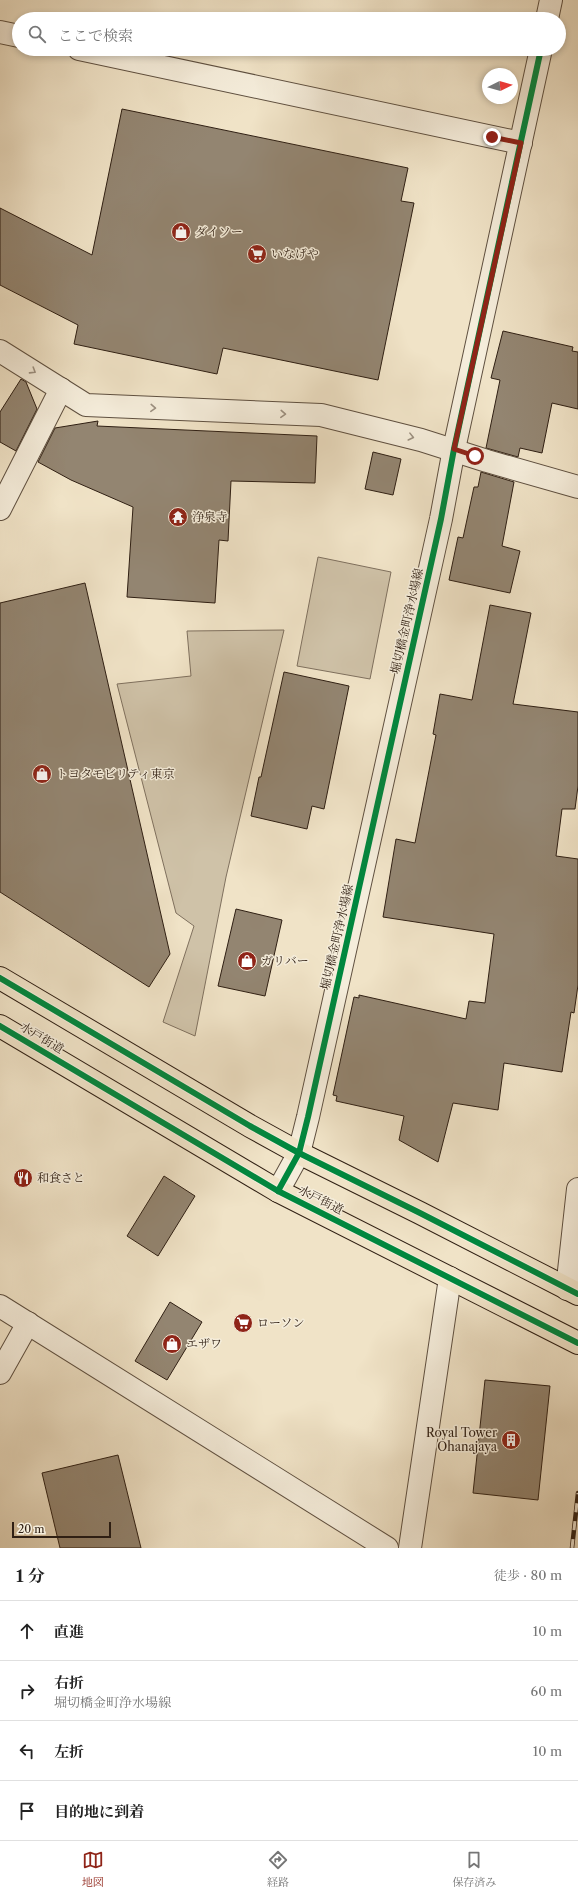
<!DOCTYPE html>
<html lang="ja">
<meta charset="utf-8">
<style>
:root{--surface:#fff;--page:#f2f2f2;--text:#222;--muted:#767676;--line:#e0e0e0;--accent:#8f2418}
body{margin:0;font-family:"Libre Caslon Text","Noto Serif JP",serif;background:var(--page);color:var(--text)}
.compass{position:absolute;left:482px;top:68px;width:36px;height:36px;border-radius:50%;background:var(--surface);box-shadow:0 2px 6px #0003;rotate:85deg}
.scale{position:absolute;left:12px;bottom:10px;width:99px;box-sizing:border-box;padding-left:4px;border:2px solid #2f1f13;border-top:0;font-size:11px;line-height:14px;white-space:nowrap;color:#2f1f13;-webkit-text-stroke:3px #f5eddb;paint-order:stroke}
.stop{position:absolute;width:12px;height:12px;margin:-9px;border:3px solid #8f2418;border-radius:50%;background:#fff}
.stop.end{background:#8f2418;border-color:#fff;box-shadow:0 1px 4px #0008}
.list{margin:0;padding:0;list-style:none}
h2{display:flex;justify-content:space-between;align-items:center;height:52px;margin:0;padding:0 16px;font-size:17px}
h2 small{font-size:13px;font-weight:400;color:var(--muted)}
.list li{display:grid;grid-template-columns:26px 1fr auto;gap:12px;align-items:center;box-sizing:border-box;height:60px;padding:0 16px;border-top:1px solid var(--line)}
.list b{display:block;font-size:15px;white-space:nowrap}
.list p{margin:0;font-size:13px;white-space:nowrap;color:var(--muted)}
.list em{font-size:13px;font-style:normal;color:var(--muted)}
.icon{flex:none;width:22px;height:22px;fill:none;stroke:currentColor;stroke-width:2;stroke-linecap:round;stroke-linejoin:round}
.map{position:relative;flex:none;width:578px;height:1548px;overflow:hidden}
.search{position:absolute;background:var(--surface);box-shadow:0 2px 6px #0003;left:12px;right:12px;top:12px;height:44px;display:flex;align-items:center;gap:10px;box-sizing:border-box;padding:0 14px;border-radius:22px;color:var(--muted);font-size:15px}
.sheet{height:292px;background:var(--surface)}
nav{display:flex;justify-content:space-around;align-items:center;box-sizing:border-box;height:56px;border-top:1px solid var(--line);background:var(--surface);font-size:11px;color:var(--muted)}
nav a{display:grid;justify-items:center;gap:2px}
nav .on{color:var(--accent)}
.map>svg:first-child{display:block}
.green{fill:#cfc2a8;stroke:#7f705e}
.building{fill:#938571;stroke:#2f1f13}
.lines{fill:none;stroke-linecap:round;stroke-linejoin:round}
.minor-casing{stroke:#5f5040;stroke-width:24}
.highway-casing{stroke:#2f1f13;stroke-width:24}
.minor{stroke:#f5eddb;stroke-width:22}
.highway{stroke:#f0e3c7;stroke-width:22}
.rail-casing{stroke:#2f1f13;stroke-width:4.5}
.rail{stroke:#f5eddb;stroke-width:3;stroke-dasharray:9;stroke-linecap:butt}
.cycleway-casing{stroke:#f5eddb;stroke-width:8}
.cycleway{stroke:#00873e;stroke-width:6}
.oneway{stroke:#9c9081}
.route{stroke:#8f2418;stroke-width:5}
.labels{text-anchor:middle;stroke-width:3;stroke-linejoin:round;paint-order:stroke}
.poi-label{font-size:12px;fill:#2f1f13;stroke:#f5eddb;text-anchor:start}
.street-label{font-size:12px;fill:#2f1f13;stroke:#f5eddb}
</style>
<div class="map">
<svg width="578" height="1548" viewBox="0 0 578 1548">
<rect width="100%" height="100%" fill="#f0e3c7"/>
<filter id="stains"><feTurbulence type="fractalNoise" baseFrequency=".005" numOctaves="4"/><feColorMatrix values="0 0 0 0 .2 0 0 0 0 .09 0 0 0 0 .02 0 0 0 .5 -.17"/></filter>
<radialGradient id="worn" r=".72"><stop offset=".6" stop-color="#630" stop-opacity="0"/><stop offset="1" stop-color="#630" stop-opacity=".3"/></radialGradient>
<g class="green">
<polygon points="318,557 391,572 370,679 297,666"/>
<polygon points="284,630 226,877 195,1036 163,1022 194,926 176,913 117,684 191,676 187,631"/>
</g>
<g class="building">
<polygon points="122,109 408,168 401,201 414,203 378,380 223,348 217,374 74,344 78,325 0,285 0,208 92,255"/>
<polygon points="503,331 573,347 572,351 578,352 578,409 552,403 542,453 520,448 518,457 486,448 500,380 491,378"/>
<polygon points="21,379 26,382 37,409 16,451 0,442 0,412"/>
<polygon points="98,421 97,426 317,436 315,483 231,481 228,541 219,540 215,603 127,597 133,507 71,480 38,462 55,428"/>
<polygon points="373,452 401,459 393,495 365,489"/>
<polygon points="481,472 514,482 502,546 520,551 510,593 449,580 458,537 463,538 474,487 478,487"/>
<polygon points="85,583 170,954 149,987 0,892 0,603"/>
<polygon points="490,605 531,613 513,704 578,712 578,786 575,809 562,809 556,856 578,859 578,985 574,1013 571,1012 562,1072 504,1063 498,1110 453,1103 438,1162 399,1140 404,1116 336,1101 337,1096 333,1095 354,997 359,998 359,995 466,1019 469,1001 485,1003 494,934 383,917 396,839 415,843 436,735 433,734 440,694 472,700"/>
<polygon points="284,672 349,686 324,809 312,806 307,829 251,816 259,777 261,777"/>
<polygon points="236,909 282,920 265,996 218,986"/>
<polygon points="164,1176 195,1196 158,1256 127,1236"/>
<polygon points="170,1302 202,1322 167,1380 135,1361"/>
<polygon points="485,1380 550,1386 538,1500 473,1493"/>
<polygon points="118,1455 141,1548 60,1548 42,1473"/>
</g>
<g class="lines">
<defs>
<g id="minor">
<polyline points="547,19 551,0"/>
<polyline points="0,32 19,36"/>
<polyline points="79,49 521,143"/>
<polyline points="0,351 86,405 321,415 421,440 487,461 578,487"/>
<polyline points="0,509 61,389"/>
<polyline points="278,1191 299,1153 308,1117 441,519 454,449 541,49"/>
<polyline points="567,1289 578,1189"/>
<polyline points="0,1306 387,1548"/>
<polyline points="0,1373 28,1323"/>
<polyline points="410,1548 450,1278"/>
</g>
<g id="highway">
<polyline points="0,978 250,1126 299,1153 420,1213 578,1294"/>
<polyline points="0,1026 278,1191 578,1343"/>
</g>
</defs>
<use href="#minor" class="minor-casing"/>
<use href="#highway" class="highway-casing"/>
<use href="#minor" class="minor"/>
<use href="#highway" class="highway"/>
<defs>
<polyline id="rail" points="572,1548 578,1493"/>
</defs>
<use href="#rail" class="rail-casing"/>
<use href="#rail" class="rail"/>
<defs>
<g id="cycleway">
<polyline points="0,978 250,1126 299,1153 420,1213 578,1294"/>
<polyline points="0,1026 278,1191 578,1343"/>
<polyline points="278,1191 299,1153 308,1117 441,519 454,449 541,49"/>
</g>
</defs>
<use href="#cycleway" class="cycleway-casing"/>
<use href="#cycleway" class="cycleway"/>
</g>
<defs><path id="oneway-chevron" d="M-2-3.5L2.5 0L-2 3.5" fill="none" stroke-width="1.6" stroke-linecap="round" stroke-linejoin="round"/></defs>
<g class="oneway">
<use href="#oneway-chevron" transform="translate(33 371) rotate(32)"/>
<use href="#oneway-chevron" transform="translate(153 408) rotate(3)"/>
<use href="#oneway-chevron" transform="translate(283 414) rotate(3)"/>
<use href="#oneway-chevron" transform="translate(411 437) rotate(14)"/>
</g>
<g class="lines">
<polyline class="route" points="475,456 454,449 521,143 492,137"/>
</g>
<defs>
<symbol id="shop-disc" viewBox="-11 -11 22 22"><circle r="9.5" fill="#8f2418" stroke="#f5eddb"/><path d="M-5-2.5h2.3a2.7 3.5 0 0 1 5.4 0H5L5.5 6h-11ZM-1.5-2.5h3a1.5 2.3 0 0 0-3 0Z" fill="#fff"/></symbol>
<symbol id="supermarket-disc" viewBox="-11 -11 22 22"><circle r="9.5" fill="#8f2418" stroke="#f5eddb"/><path d="M-6-5.5h2.5l.6 2H6L4.5 2H-2.5L-4.4-4H-6ZM-1.5 3.2a1.3 1.3 0 1 0 .1 0ZM3 3.2a1.3 1.3 0 1 0 .1 0Z" fill="#fff"/></symbol>
<symbol id="temple-disc" viewBox="-11 -11 22 22"><circle r="9.5" fill="#8f2418" stroke="#f5eddb"/><path d="M0-6L5-2H3V0L6.5 2.5H4V6H1.5V3h-3V6H-4V2.5H-6.5L-3 0V-2H-5Z" fill="#fff"/></symbol>
<symbol id="restaurant-disc" viewBox="-11 -11 22 22"><circle r="9.5" fill="#8f2418" stroke="#f5eddb"/><path d="M-5-6h1v4h1v-4h1v4h1v-4h1v5L-1.5 .5V6h-2V.5L-5-1ZM5-6V6H3V1.5H1.5Q1.5-4 5-6Z" fill="#fff"/></symbol>
<symbol id="building-disc" viewBox="-11 -11 22 22"><circle r="9.5" fill="#8f2418" stroke="#f5eddb"/><path d="M-4-6H4V6H1V3H-1V6H-4ZM-2.5-4.3h1.7v1.8h-1.7ZM.8-4.3h1.7v1.8H.8ZM-2.5-1h1.7V.8h-1.7ZM.8-1h1.7V.8H.8Z" fill="#fff"/></symbol>
</defs>
<g fill-rule="evenodd">
<use href="#shop-disc" x="170" y="221" width="22" height="22"/>
<use href="#supermarket-disc" x="246" y="243" width="22" height="22"/>
<use href="#temple-disc" x="167" y="506" width="22" height="22"/>
<use href="#shop-disc" x="31" y="763" width="22" height="22"/>
<use href="#shop-disc" x="236" y="950" width="22" height="22"/>
<use href="#restaurant-disc" x="12" y="1167" width="22" height="22"/>
<use href="#supermarket-disc" x="232" y="1312" width="22" height="22"/>
<use href="#shop-disc" x="161" y="1333" width="22" height="22"/>
<use href="#building-disc" x="500" y="1429" width="22" height="22"/>
</g>
<g class="labels">
<g class="poi-label">
<text x="195" y="236">ダイソー</text>
<text x="271" y="258">いなげや</text>
<text x="192" y="521">浄泉寺</text>
<text x="56" y="778">トヨタモビリティ東京</text>
<text x="261" y="965">ガリバー</text>
<text x="37" y="1182">和食さと</text>
<text x="257" y="1327">ローソン</text>
<text x="186" y="1348">エザワ</text>
<text x="497" y="1437" text-anchor="end">Royal Tower<tspan x="497" dy="14">Ohanajaya</tspan></text>
</g>
<g class="street-label">
<text transform="translate(407 621) rotate(-77)" y="4">堀切橋金町浄水場線</text>
<text transform="translate(337 937) rotate(-77)" y="4">堀切橋金町浄水場線</text>
<text transform="translate(42 1038) rotate(31)" y="4">水戸街道</text>
<text transform="translate(321 1200) rotate(27)" y="4">水戸街道</text>
</g>
</g>
<rect width="100%" height="100%" filter="url(#stains)"/>
<rect width="100%" height="100%" fill="url(#worn)"/>
</svg>
<svg class="compass" viewBox="-18 -18 36 36"><path d="M0-13l5 13h-10z" fill="#e53935"/><path d="M0 13l5-13h-10z" fill="#767676"/></svg>
<div class="scale">20 m</div>
<div class="stop" style="left:475px;top:456px"></div>
<div class="stop end" style="left:492px;top:137px"></div>
<div class="search"><svg class="icon" aria-label="search" viewBox="0 0 24 24"><circle cx="10" cy="10" r="6"/><path d="M15 15l6 6"/></svg>ここで検索</div>
</div>
<section class="sheet">
<h2>1 分<small>徒歩 · 80 m</small></h2>
<ul class="list">
<li><svg class="icon" aria-label="ahead" viewBox="0 0 24 24"><path d="M12 20V5M6 11l6-6 6 6"/></svg><div><b>直進</b></div><em>10 m</em></li>
<li><svg class="icon" aria-label="right" viewBox="0 0 24 24"><path d="M7 20v-9h11M14 6l5 5-5 5"/></svg><div><b>右折</b><p>堀切橋金町浄水場線</p></div><em>60 m</em></li>
<li><svg class="icon" aria-label="left" viewBox="0 0 24 24"><path d="M17 20v-9H6M10 6l-5 5 5 5"/></svg><div><b>左折</b></div><em>10 m</em></li>
<li><svg class="icon" aria-label="arrive" viewBox="0 0 24 24"><path d="M6 21V4h12l-3 4 3 4H6"/></svg><div><b>目的地に到着</b></div></li>
</ul>
</section>
<nav>
<a class="on"><svg class="icon" aria-label="map" viewBox="0 0 24 24"><path d="M3 6l6-2 6 2 6-2v14l-6 2-6-2-6 2zM9 4v14M15 6v14"/></svg>地図</a>
<a><svg class="icon" aria-label="directions" viewBox="0 0 24 24"><path d="M12 3l9 9-9 9-9-9zM9 14v-3h6M13 9l2 2-2 2"/></svg>経路</a>
<a><svg class="icon" aria-label="saved" viewBox="0 0 24 24"><path d="M7 4h10v16l-5-4-5 4z"/></svg>保存済み</a>
</nav>
